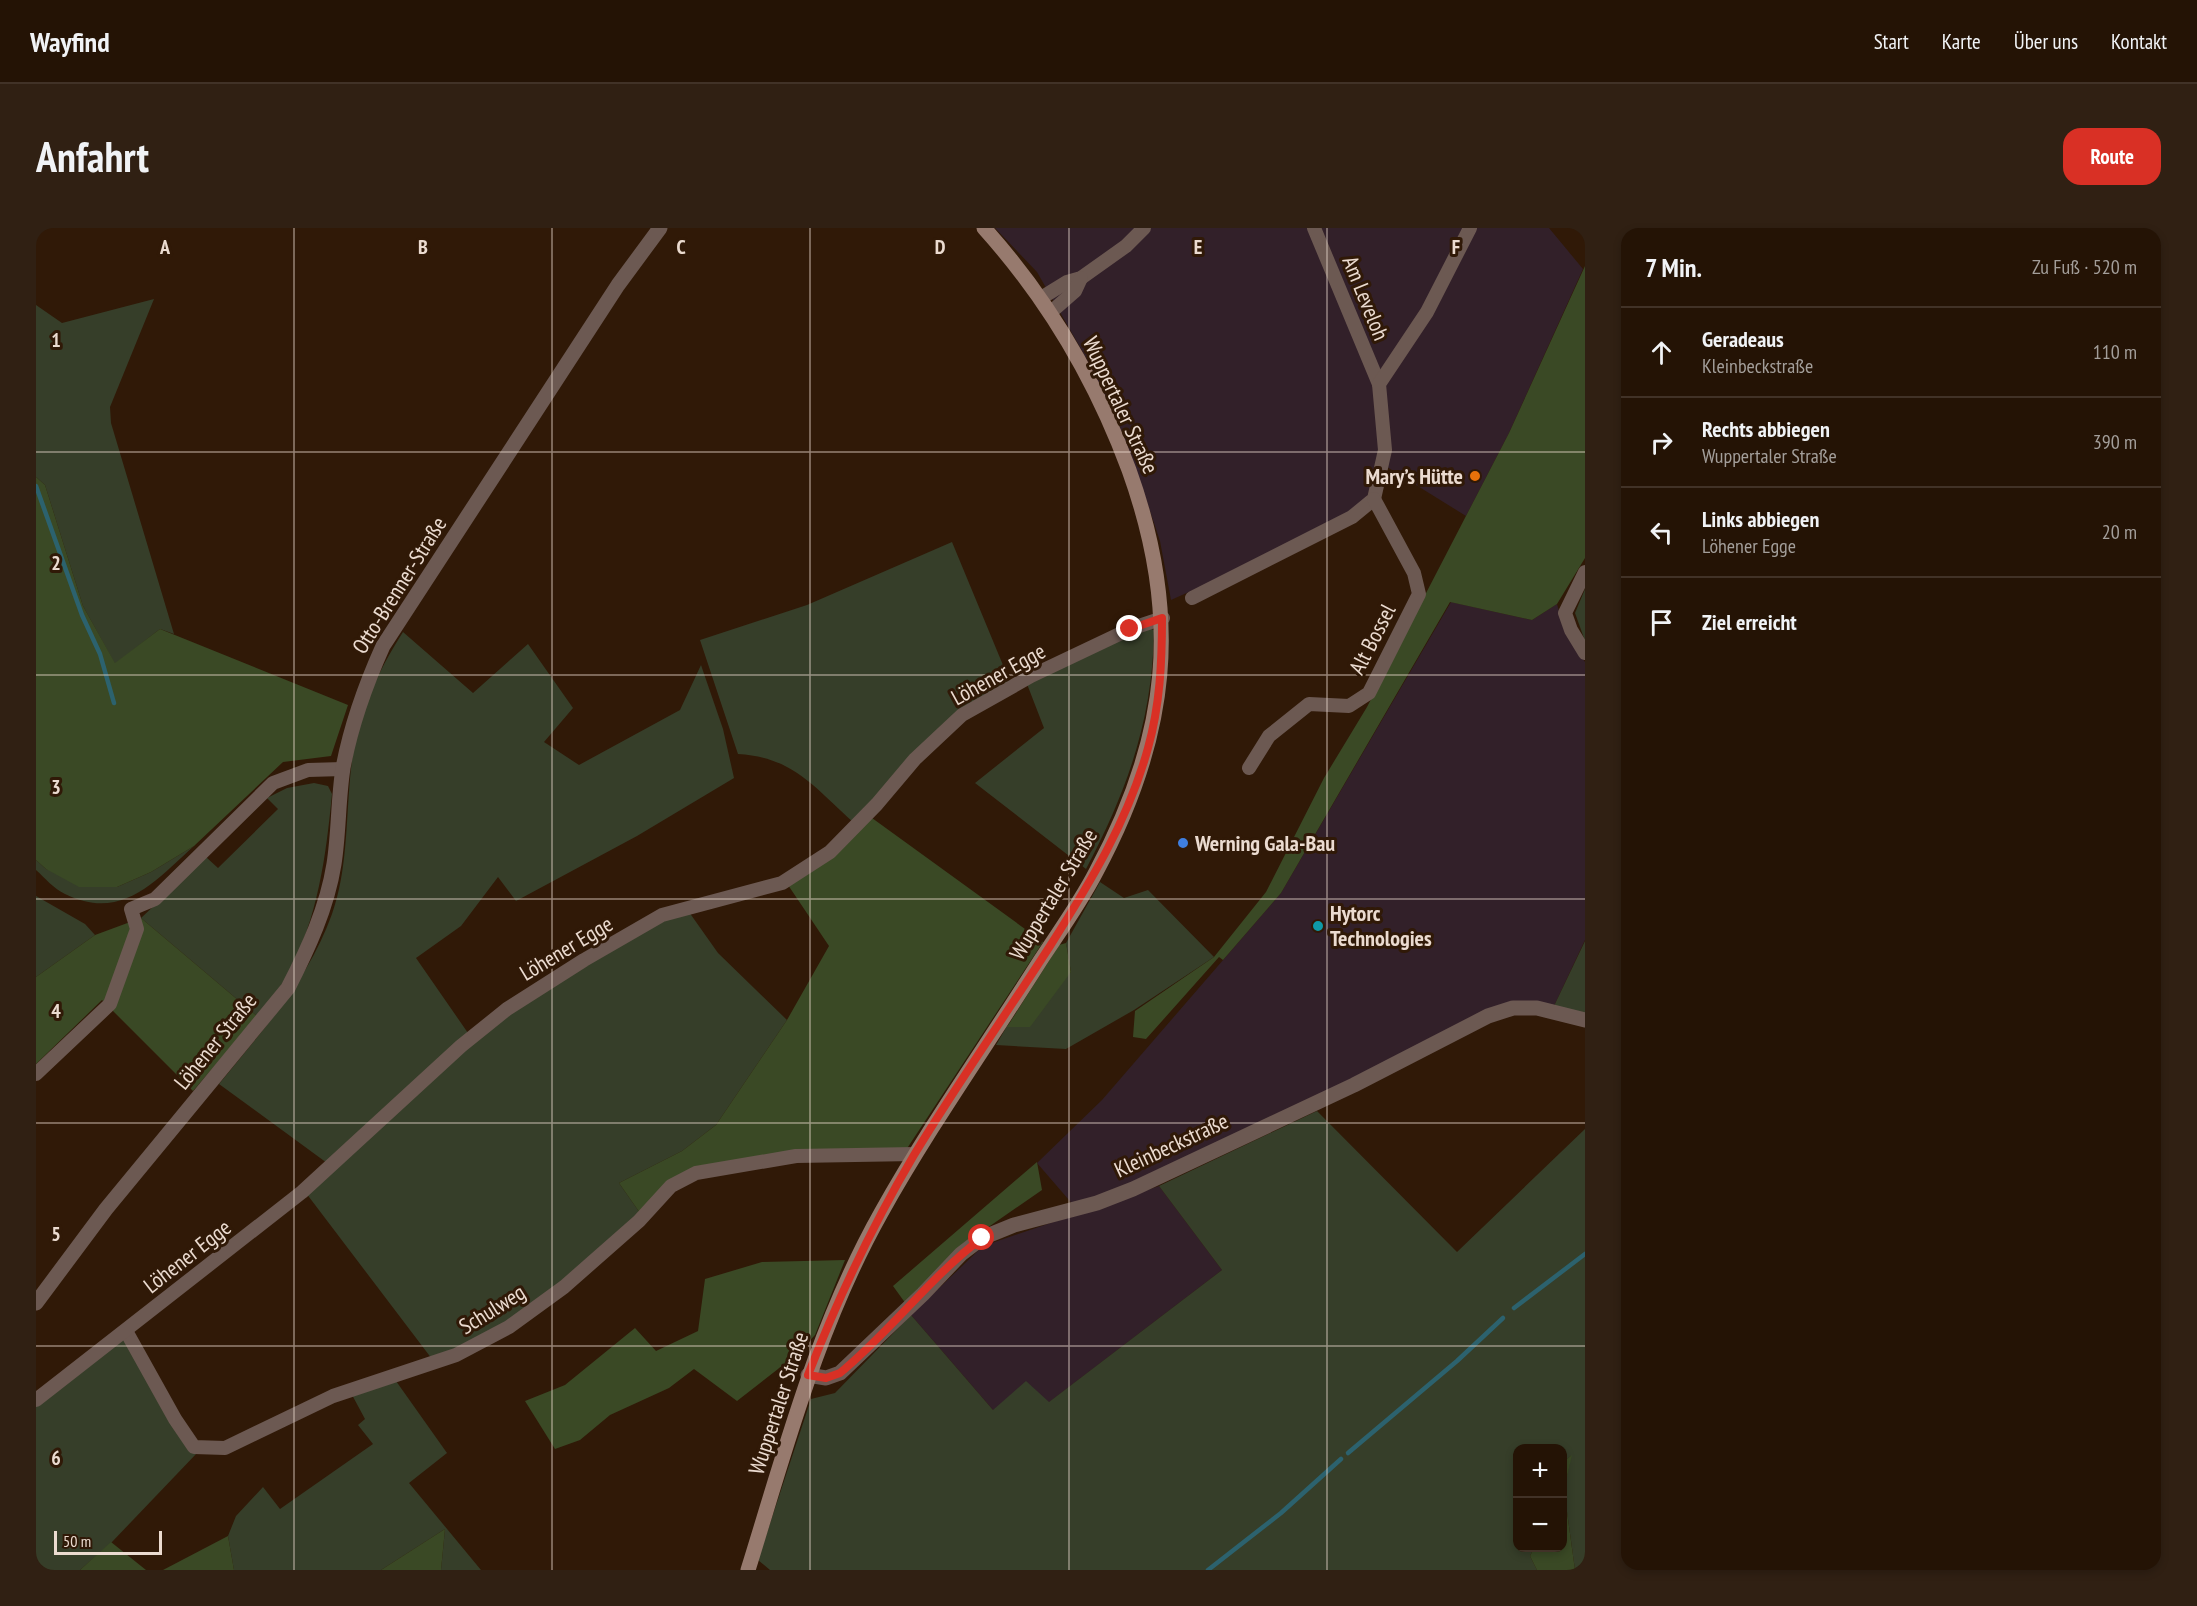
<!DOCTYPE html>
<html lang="de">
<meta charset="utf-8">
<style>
:root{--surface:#241305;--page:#302013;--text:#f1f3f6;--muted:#a39e9a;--line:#413227;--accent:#d93025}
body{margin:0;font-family:"PT Sans Narrow",sans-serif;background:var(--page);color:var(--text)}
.controls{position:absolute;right:18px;bottom:18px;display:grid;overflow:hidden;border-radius:12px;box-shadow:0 3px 9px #0003}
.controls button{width:54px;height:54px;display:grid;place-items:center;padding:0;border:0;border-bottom:2px solid var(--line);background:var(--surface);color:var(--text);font:30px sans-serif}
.scale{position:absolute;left:18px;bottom:15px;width:108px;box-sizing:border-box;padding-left:6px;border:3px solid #ebdbd0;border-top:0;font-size:16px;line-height:21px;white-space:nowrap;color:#ebdbd0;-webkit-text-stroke:4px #301907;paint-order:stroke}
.stop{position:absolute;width:18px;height:18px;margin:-14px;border:4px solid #d93025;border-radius:50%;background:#fff}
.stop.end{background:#d93025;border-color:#fff;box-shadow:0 2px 6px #0008}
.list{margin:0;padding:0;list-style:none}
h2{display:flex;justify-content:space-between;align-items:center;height:78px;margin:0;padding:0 24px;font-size:26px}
h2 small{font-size:20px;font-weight:400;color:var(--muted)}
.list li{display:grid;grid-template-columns:39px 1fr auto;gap:18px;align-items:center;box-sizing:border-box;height:90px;padding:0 24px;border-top:2px solid var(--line)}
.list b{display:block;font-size:22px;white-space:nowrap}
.list p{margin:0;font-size:20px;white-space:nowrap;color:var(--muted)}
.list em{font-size:20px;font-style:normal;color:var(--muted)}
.icon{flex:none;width:33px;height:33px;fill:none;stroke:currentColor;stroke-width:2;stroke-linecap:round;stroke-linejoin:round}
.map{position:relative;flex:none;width:1549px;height:1342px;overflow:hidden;border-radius:18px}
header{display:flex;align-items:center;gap:36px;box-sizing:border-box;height:84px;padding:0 30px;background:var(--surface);border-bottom:2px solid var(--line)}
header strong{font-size:28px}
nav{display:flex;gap:33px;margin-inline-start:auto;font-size:21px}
.intro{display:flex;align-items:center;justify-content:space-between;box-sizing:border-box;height:144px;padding:0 36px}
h1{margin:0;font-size:42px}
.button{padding:15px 27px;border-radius:18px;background:var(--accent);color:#fff;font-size:21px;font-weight:700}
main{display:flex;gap:36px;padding:0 36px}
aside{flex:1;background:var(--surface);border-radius:18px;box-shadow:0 3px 9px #0003}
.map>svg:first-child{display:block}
.industrial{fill:#322029}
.green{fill:#363e29}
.forest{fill:#3a4925}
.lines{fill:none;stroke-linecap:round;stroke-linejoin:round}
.stream{stroke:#2c626e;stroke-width:4.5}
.minor{stroke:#6c5952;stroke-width:14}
.tertiary{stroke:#6c5952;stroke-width:15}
.secondary{stroke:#977a6e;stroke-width:15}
.route{stroke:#d93025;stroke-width:8}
.grid{fill:none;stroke:#ebdbd0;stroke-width:1.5;stroke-opacity:0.55}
.food-dot{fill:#e8710a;stroke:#301907;stroke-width:2}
.shop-dot{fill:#3f7fe0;stroke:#301907;stroke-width:2}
.culture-dot{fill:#0f9aa8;stroke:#301907;stroke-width:2}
.labels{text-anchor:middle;stroke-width:6;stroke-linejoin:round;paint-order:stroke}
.street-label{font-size:22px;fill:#ebdbd0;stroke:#301907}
.poi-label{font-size:22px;font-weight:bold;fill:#ebdbd0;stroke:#301907;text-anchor:start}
.grid-label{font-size:20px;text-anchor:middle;font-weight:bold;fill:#ebdbd0;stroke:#301907;stroke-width:6;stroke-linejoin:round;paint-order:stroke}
</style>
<header>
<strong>Wayfind</strong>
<nav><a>Start</a><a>Karte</a><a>Über uns</a><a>Kontakt</a></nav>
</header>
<div class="intro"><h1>Anfahrt</h1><a class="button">Route</a></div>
<main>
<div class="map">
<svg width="1549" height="1342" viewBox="0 0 1549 1342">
<rect width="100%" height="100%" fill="#301907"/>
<g class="industrial">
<polygon points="959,0 1513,0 1547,41 1473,205 1430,288 1343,234 1331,269 1319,281 1235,327 1135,372 1124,313 1108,265 1086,204 1053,135 1001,44"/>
<polygon points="1415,374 1496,392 1521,376 1529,403 1549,434 1549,712 1518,778 1475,774 1317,853 1126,942 1039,979 1001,935 1066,872 1245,665"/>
<polygon points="1123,958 1186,1042 1012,1175 957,1182 875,1087 947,1018"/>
</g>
<g class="green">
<polygon points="118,71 74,179 75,195 138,406 124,401 79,436 47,378 9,257 0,249 0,77 26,95"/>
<path d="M916,314L974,454L941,475L817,594C778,559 757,529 702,526L664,412L771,377Z"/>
<polygon points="1549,361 1549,413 1539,385"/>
<path d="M1110,399L1118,402C1117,491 1091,563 1050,641L939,555L1008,500L991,456Z"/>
<path d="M367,404L437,465L492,416L537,480L508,514L543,537L644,482L665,437L687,501L698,550L601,608L480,673L462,649L425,698L380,730L432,805L291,935L183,856C226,803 273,751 296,686C311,644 310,596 314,551C318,497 338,449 367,404Z"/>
<path d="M278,555L292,558L296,566C290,628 282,690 252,746C244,761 231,774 221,788L105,690L170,629L182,640L242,581L231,570L251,560Z"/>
<path d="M158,618C119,653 86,694 29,666C18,661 9,650 0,642V632L10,641L81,659L115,644Z"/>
<polygon points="1064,654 1088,670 1112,662 1178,729 1098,782 1030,821 960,817 971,798 1035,744 1030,715"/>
<polygon points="0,668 49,696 59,707 0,749"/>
<polygon points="653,684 682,725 751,792 680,897 646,923 583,955 604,985 580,1009 472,1096 396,1131 270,965 464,791 625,691"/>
<polygon points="1549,713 1549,787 1518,778"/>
<polygon points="1281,883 1421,1024 1549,901 1549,1342 1539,1342 1528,1262 1535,1228 1527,1234 1526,1220 1482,1220 1482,1320 1498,1320 1494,1328 1501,1342 734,1342 722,1332 775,1171 799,1165 875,1087 957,1182 990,1153 1013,1174 1186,1042 1123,958"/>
<polygon points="89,1110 161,1225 75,1315 44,1342 0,1342 0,1178"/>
<polygon points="360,1153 411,1225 373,1255 445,1342 405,1342 409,1301 345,1342 198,1342 192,1308 200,1288 227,1259 244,1281 337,1216 322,1197 329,1191 315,1165"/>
</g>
<g class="forest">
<polygon points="1549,38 1549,330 1521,376 1496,392 1414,374 1245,665 1187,732 1183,729 1110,811 1097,809 1099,783 1178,729 1230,664 1288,550 1331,479 1473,205"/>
<polygon points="0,249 9,257 47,378 79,435 124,401 312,477 295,528 247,534 158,618 115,644 81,659 43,659 10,641 0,632"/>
<polygon points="836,590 1007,714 870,922 658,942 604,985 583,955 646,923 680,897 751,792 793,718 752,657"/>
<polygon points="105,690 221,788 157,863 66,772 0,836 0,749 59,707"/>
<polygon points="1030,715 1035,744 994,799 971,799 1023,717"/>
<polygon points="1001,934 1006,962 941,1007 870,1076 857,1058"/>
<polygon points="809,1032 779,1107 760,1127 701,1173 658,1141 633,1160 574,1187 544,1212 519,1221 489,1173 529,1157 599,1100 620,1123 662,1103 669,1051 726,1034"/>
<polygon points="1536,1227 1528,1262 1539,1342 1501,1342 1494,1328 1498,1320 1526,1320 1527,1234"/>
<polygon points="409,1301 405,1342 345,1342"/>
<polygon points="192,1308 198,1342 127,1342"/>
<polygon points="75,1314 110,1342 44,1342"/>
</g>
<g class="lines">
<g class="stream">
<polyline points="0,258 46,387 64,426 78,475"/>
<polyline points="1478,1080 1549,1026"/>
<polyline points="1312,1225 1421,1133 1467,1090"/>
<polyline points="1172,1342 1245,1285 1305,1231"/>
</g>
<g class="minor">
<polyline points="1278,0 1343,156"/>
<polyline points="1005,70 1031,54 1045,50 1090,18 1108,0"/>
<polyline points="1015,84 1039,63 1045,50"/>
<polyline points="1549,344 1529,385 1535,402 1549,425"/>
<polyline points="1156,370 1316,289 1338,271 1349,222 1343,156 1391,84 1434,0"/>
<polyline points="1213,540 1233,508 1273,476 1313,478 1333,465 1383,366 1378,345 1338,271"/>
<polyline points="0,846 74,776 101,701 95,681 119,671 237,555 272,542 307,541"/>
<polyline points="90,1103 139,1191 158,1219 189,1220 297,1168 420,1127 473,1099 528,1059 603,993 635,958 660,945 760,928 879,926"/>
<polyline points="0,1172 266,964 425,818 471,781 548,732 626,687 746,655 794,624 841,576 879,531 926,487 995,448 1094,401 1127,390"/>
</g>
<g class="tertiary">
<path d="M0,1075L70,981L252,760C272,721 291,680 298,636C303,604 302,572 307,540C315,497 329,458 347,418L582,57L624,0"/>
<polyline points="772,1147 790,1150 804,1145 887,1066 925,1026 946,1010 978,997 1061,975 1097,961 1318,857 1452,788 1477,780 1501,780 1549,792"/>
</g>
<path class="secondary" d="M712,1342C750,1220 782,1097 845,985C893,899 951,817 1004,733C1023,704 1044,675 1060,644C1133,508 1146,389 1093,242C1060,153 1011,70 948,0"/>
</g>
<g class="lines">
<path class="route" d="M946,1010C894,1049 854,1104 804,1145L790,1150L772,1147C802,1070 836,998 878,927C921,856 969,788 1014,718C1054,655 1092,593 1112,520C1124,477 1126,434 1126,390L1094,401"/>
</g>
<path class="grid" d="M258,0V1342M516,0V1342M774,0V1342M1033,0V1342M1291,0V1342M0,224H1549M0,447H1549M0,671H1549M0,895H1549M0,1118H1549"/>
<circle class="food-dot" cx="1439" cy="248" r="6"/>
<circle class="shop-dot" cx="1147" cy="615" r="6"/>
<circle class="culture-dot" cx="1282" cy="698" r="6"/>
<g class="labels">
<g class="street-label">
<text transform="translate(1330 70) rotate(68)" y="8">Am Leveloh</text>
<text transform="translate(1085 177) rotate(65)" y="8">Wuppertaler Straße</text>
<text transform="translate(363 357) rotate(-58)" y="8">Otto-Brenner-Straße</text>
<text transform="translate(1336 411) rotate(-63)" y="8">Alt Bossel</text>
<text transform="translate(962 446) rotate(-29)" y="8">Löhener Egge</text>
<text transform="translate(1017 666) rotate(-59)" y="8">Wuppertaler Straße</text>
<text transform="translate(530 720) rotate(-31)" y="8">Löhener Egge</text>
<text transform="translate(179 813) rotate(-51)" y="8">Löhener Straße</text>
<text transform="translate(1135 917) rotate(-25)" y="8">Kleinbeckstraße</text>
<text transform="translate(151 1028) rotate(-38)" y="8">Löhener Egge</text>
<text transform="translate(456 1081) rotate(-32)" y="8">Schulweg</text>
<text transform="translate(742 1175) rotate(-72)" y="8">Wuppertaler Straße</text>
</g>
<g class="poi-label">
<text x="1427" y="256" text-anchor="end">Mary’s Hütte</text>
<text x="1159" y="623">Werning Gala-Bau</text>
<text x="1294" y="693">Hytorc<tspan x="1294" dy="25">Technologies</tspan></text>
</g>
</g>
<g class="grid-label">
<text x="129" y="26">A</text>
<text x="387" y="26">B</text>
<text x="645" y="26">C</text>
<text x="904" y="26">D</text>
<text x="1162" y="26">E</text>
<text x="1420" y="26">F</text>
<text x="20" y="119">1</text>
<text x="20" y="342">2</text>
<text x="20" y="566">3</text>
<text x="20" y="790">4</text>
<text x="20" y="1013">5</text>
<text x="20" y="1237">6</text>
</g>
</svg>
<div class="controls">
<button>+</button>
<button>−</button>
</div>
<div class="scale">50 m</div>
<div class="stop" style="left:946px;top:1010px"></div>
<div class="stop end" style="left:1094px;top:401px"></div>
</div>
<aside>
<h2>7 Min.<small>Zu Fuß · 520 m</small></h2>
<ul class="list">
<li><svg class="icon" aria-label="ahead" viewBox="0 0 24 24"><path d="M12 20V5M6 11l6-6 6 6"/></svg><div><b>Geradeaus</b><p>Kleinbeckstraße</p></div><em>110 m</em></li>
<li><svg class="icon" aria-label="right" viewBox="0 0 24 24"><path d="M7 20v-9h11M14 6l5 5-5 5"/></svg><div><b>Rechts abbiegen</b><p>Wuppertaler Straße</p></div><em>390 m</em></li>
<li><svg class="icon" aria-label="left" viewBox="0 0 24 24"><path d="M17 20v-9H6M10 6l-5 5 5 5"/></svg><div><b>Links abbiegen</b><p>Löhener Egge</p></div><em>20 m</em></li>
<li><svg class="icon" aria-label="arrive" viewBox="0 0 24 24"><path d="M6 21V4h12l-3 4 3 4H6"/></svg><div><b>Ziel erreicht</b></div></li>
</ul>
</aside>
</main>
